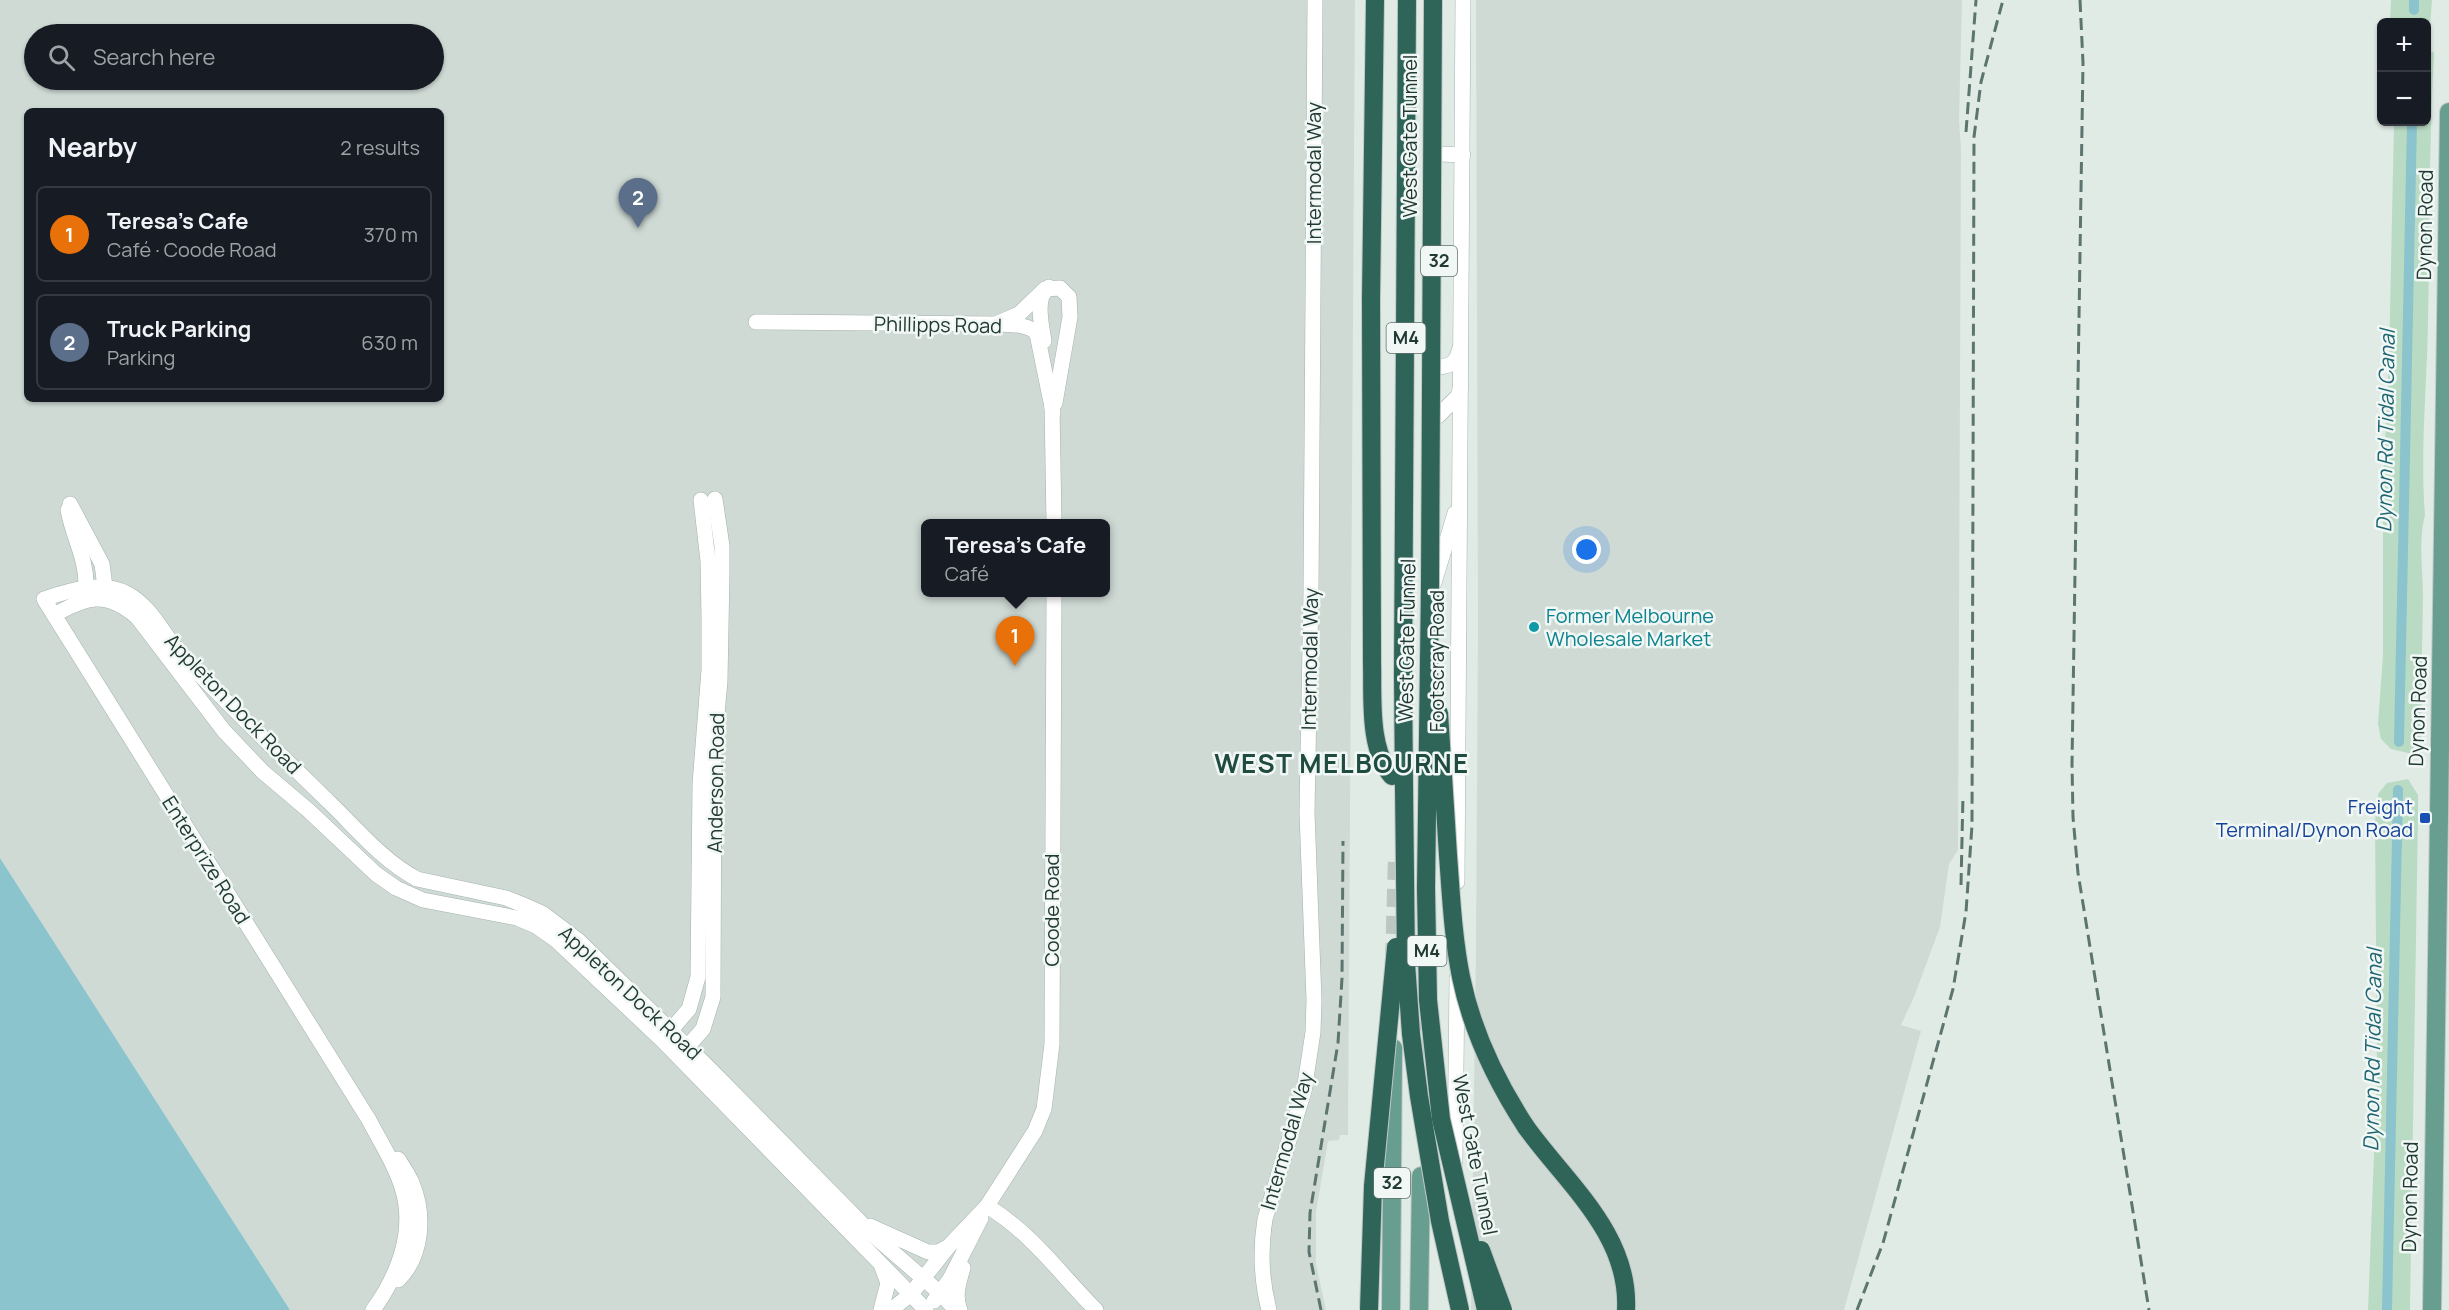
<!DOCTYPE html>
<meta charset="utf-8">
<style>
:root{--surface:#171b24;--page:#242831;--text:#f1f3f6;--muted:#9ea1a6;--line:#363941;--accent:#b45309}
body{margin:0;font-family:Manrope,sans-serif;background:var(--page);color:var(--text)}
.controls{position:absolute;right:18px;top:18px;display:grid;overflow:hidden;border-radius:9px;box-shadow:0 2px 4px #0004}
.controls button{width:54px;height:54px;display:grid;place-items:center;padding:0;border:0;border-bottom:2px solid var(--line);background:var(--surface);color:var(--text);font:30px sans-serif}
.you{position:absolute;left:1587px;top:550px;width:21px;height:21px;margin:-15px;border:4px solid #fff;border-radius:50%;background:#1a73e8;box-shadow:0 0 0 9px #1a73e833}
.badge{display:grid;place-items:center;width:39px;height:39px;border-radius:50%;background:var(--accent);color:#fff;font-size:20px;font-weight:700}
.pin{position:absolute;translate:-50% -50px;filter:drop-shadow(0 2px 3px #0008)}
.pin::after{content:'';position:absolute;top:32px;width:21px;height:18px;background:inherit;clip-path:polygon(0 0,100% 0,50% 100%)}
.popup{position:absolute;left:921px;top:519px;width:189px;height:78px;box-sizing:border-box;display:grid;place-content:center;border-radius:9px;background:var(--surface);filter:drop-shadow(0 2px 4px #0005);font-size:20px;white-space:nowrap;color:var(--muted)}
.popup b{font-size:22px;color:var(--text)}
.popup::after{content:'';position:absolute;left:50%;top:100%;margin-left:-12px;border:12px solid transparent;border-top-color:var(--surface)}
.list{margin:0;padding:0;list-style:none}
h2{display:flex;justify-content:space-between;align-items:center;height:78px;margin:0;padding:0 24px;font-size:26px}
h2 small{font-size:20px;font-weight:400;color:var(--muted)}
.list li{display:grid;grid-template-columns:39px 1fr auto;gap:18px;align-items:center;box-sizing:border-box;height:96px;margin:0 12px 12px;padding:0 12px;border:2px solid var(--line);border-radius:9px}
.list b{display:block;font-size:22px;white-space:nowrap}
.list p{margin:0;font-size:20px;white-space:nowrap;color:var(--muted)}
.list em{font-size:20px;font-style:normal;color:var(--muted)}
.icon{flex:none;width:33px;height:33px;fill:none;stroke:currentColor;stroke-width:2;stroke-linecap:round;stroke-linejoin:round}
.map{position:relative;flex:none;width:2449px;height:1310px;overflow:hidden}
.search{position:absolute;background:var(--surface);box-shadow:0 2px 4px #0004;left:24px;top:24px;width:420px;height:66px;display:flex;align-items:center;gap:15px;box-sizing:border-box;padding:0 21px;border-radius:33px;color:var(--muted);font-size:22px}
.panel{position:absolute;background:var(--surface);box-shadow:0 2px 4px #0004;left:24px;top:108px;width:420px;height:294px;border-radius:9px}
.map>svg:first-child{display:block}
.built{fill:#cfdad5;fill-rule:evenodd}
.green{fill:#badbc3}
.water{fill:#8bc4cd}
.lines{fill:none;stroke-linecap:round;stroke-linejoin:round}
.canal{stroke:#8bc4cd;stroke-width:10}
.major-tunnel{stroke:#bbc8c2;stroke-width:18;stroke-dasharray:18 9;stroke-linecap:butt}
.minor-casing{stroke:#a4b2ad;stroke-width:16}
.major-casing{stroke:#c1c8c6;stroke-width:20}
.highway-casing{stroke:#c1c8c6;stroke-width:20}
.minor{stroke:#fff;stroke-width:15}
.major{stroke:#679e90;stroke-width:18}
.highway{stroke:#2f6559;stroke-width:18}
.rail{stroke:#5c766f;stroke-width:3;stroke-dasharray:12 6;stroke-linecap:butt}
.highway-bridge-casing{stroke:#c1c8c6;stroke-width:20;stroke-linecap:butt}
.highway-bridge{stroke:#2f6559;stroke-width:18}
.culture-dot{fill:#0f9aa8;stroke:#f1f7f4;stroke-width:2}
.transit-dot{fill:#1a4fb4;stroke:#f1f7f4;stroke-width:2}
.labels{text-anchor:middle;stroke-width:5;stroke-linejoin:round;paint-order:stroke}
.shield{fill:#f1f7f4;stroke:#60736e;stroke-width:1.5}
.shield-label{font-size:18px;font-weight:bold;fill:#223a34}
.street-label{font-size:20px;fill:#223a34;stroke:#f1f7f4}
.culture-label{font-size:20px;fill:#0d838f;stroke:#f1f7f4;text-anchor:start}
.transit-label{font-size:20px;fill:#164399;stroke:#f1f7f4;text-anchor:end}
.water-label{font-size:21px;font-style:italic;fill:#1f6673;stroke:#f1f7f4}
.district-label{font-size:26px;font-weight:bold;letter-spacing:1.5px;fill:#1f4b40;stroke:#f1f7f4}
</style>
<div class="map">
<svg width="2449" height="1310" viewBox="0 0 2449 1310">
<rect width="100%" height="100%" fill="#e1ebe6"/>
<g class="built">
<path d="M0,0H1355L1348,1135H1340L1339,1140L1328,1141L1316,1212V1264L1326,1310H290L0,858ZM34,34H434V80H34ZM27,111H441V399H27ZM925,524H1105V592H925Z"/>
<polygon points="1476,0 1962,0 1959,120 1961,149 1958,850 1949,864 1940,927 1914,997 1901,1025 1921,1031 1844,1310 1471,1310 1476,946 1478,627"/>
</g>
<g class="green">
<polygon points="2391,0 2432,0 2430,26 2427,26 2426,22 2390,22"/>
<path d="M2427,51L2434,52C2429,142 2430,232 2428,322C2427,385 2420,453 2425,515C2418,542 2423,570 2423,598C2422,650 2421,703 2421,756L2391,749L2381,739L2378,724L2383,655V483L2389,359L2394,122H2426Z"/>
<polygon points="2408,779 2418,795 2418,815 2410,1310 2368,1310 2377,1075 2375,821 2378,794 2387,783"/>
</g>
<polygon class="water" points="0,858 290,1310 0,1310"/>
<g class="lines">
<g class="canal">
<polyline points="2414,10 2414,0"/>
<polyline points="2399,742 2412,122"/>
<polyline points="2387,1310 2398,790"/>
</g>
<g class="major-tunnel">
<polyline points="1394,961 1397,857"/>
<polyline points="1423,1084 1424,1018"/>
</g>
<defs>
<g id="minor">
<polyline points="1440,154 1463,155"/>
<path d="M756,322L995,324C1008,325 1029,323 1037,334L1053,412"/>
<polyline points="998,323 1019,314 1045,289 1060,288 1069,297 1070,317 1055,403"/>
<path d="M1044,341C1042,326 1034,297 1049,287"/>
<path d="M1438,367C1453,366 1456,362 1460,348"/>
<polyline points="1052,404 1054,524"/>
<polyline points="1438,416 1458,396 1461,386"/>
<polyline points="70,504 102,564 105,587"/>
<path d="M68,510C73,538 87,558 86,588"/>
<polyline points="1434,583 1455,513"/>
<path d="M54,615C88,596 106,591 137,617L224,731L263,772L308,810L376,874L396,888L423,900L517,918L536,926L556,940L662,1040L926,1310"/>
<polyline points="1457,882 1463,0"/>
<polyline points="664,1038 689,1009 698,977 700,784 709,670 709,618 708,561 701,500"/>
<polyline points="682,1053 703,1029 713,997 714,747 720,681 722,572 722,546 715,499"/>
<polyline points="1455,1161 1457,978"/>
<path d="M987,1206C1034,1235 1058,1272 1096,1310"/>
<polyline points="870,1226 928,1252 938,1252 948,1247"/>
<path d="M398,1280C423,1256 425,1214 412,1183C409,1175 403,1167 398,1159"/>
<polyline points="934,1301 950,1279 981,1218"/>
<path d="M373,1310C397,1277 415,1233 403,1191C396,1166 381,1143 369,1120L44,599C70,590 102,580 128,594C152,607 164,636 182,656C230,707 281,755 331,804C358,830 383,861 417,879L506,898L526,906L542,913L579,941L710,1069L872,1234L940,1293L956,1310"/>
<polyline points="881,1310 888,1283 882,1267"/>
<polyline points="891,1310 911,1294 948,1247 987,1206 1035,1131 1044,1109 1052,1044 1054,592"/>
<path d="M960,1310C954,1296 959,1282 963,1268"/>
<path d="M1269,1310C1261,1279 1260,1250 1265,1219L1304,1091L1313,1032L1314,1000L1307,813L1311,591L1315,0"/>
</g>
<g id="major">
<polyline points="1391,1310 1393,1048"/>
<polyline points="1419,1310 1421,1176"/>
<polyline points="2432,1310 2449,112"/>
</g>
<g id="highway">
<path d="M1375,0L1371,299L1372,662C1373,696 1368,749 1392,776"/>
<polyline points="1403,675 1404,786"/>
<path d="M1526,1127C1566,1183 1630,1234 1626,1310"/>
</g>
</defs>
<use href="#minor" class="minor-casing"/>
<use href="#major" class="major-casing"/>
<use href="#highway" class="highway-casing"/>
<use href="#minor" class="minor"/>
<use href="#major" class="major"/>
<use href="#highway" class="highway"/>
<g class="rail">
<polyline points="2080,0 2083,63 2072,764 2073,817 2078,873 2149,1310"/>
<polyline points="1966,132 1976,0"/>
<polyline points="1961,885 1963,795"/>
<polyline points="1321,1310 1309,1252 1310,1213 1338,1043 1342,978 1343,841"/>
<polyline points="1857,1310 1883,1243 1953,989 1966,912 1972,825 1974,137 1981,82 2003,0"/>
</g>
<defs>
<g id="highway-bridge">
<polyline points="1433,0 1430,586 1426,888 1428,1000 1441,1119 1486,1310"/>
<polyline points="1403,675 1407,0"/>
<path d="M1439,713C1442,761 1445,808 1448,855C1451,895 1453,937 1461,977C1472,1031 1496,1081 1526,1127"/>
<polyline points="1404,786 1406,963 1411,1034 1419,1096 1440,1221 1460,1310"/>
<polyline points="1481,1250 1503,1310"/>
<polyline points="1369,1310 1373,1186 1396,947"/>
</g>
</defs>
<use href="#highway-bridge" class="highway-bridge-casing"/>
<use href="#highway-bridge" class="highway-bridge"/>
</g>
<circle class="culture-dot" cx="1534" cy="627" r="6"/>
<rect class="transit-dot" x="2419" y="812" width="12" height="12" rx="3"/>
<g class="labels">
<g class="shield">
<rect x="1421" y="246" width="36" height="30" rx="4.5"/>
<rect x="1386.5" y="323" width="39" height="30" rx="4.5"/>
<rect x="1407.5" y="936" width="39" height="30" rx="4.5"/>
<rect x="1374" y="1168" width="36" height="30" rx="4.5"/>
</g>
<g class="shield-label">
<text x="1439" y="267">32</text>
<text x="1406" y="344">M4</text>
<text x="1427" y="957">M4</text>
<text x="1392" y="1189">32</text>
</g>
<g class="street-label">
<text transform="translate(1410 136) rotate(-90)" y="7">West Gate Tunnel</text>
<text transform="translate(1314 173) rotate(-90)" y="7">Intermodal Way</text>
<text transform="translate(2425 225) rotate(-89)" y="7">Dynon Road</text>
<text transform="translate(938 325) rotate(1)" y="7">Phillipps Road</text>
<text transform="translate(1407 640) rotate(-89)" y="7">West Gate Tunnel</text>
<text transform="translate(1310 659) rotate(-89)" y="7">Intermodal Way</text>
<text transform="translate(1437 661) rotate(-90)" y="7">Footscray Road</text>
<text transform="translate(233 704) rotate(46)" y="7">Appleton Dock Road</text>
<text transform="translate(2418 711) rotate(-88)" y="7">Dynon Road</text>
<text transform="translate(716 783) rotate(-89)" y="7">Anderson Road</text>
<text transform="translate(206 860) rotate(58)" y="7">Enterprize Road</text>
<text transform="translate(1052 910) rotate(-90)" y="7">Coode Road</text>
<text transform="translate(630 993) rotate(43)" y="7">Appleton Dock Road</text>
<text transform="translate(1287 1141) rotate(-74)" y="7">Intermodal Way</text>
<text transform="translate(1475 1155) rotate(79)" y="7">West Gate Tunnel</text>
<text transform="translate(2410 1197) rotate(-89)" y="7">Dynon Road</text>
</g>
<g class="culture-label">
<text x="1546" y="623">Former Melbourne<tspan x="1546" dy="23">Wholesale Market</tspan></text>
</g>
<g class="transit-label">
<text x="2413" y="814">Freight<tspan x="2413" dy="23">Terminal/Dynon Road</tspan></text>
</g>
<g class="water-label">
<text transform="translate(2386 431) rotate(-89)" y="7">Dynon Rd Tidal Canal</text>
<text transform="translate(2373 1050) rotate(-89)" y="7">Dynon Rd Tidal Canal</text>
</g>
<g class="district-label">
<text x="1342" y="773">WEST MELBOURNE</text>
</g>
</g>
</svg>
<div class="controls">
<button>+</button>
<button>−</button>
</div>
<div class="you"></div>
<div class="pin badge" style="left:1015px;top:666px;background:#e8710a">1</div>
<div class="popup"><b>Teresa's Cafe</b>Café</div>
<div class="pin badge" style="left:638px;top:228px;background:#5c6f8a">2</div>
<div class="search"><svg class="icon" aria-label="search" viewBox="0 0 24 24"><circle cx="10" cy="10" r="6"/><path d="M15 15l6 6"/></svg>Search here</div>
<section class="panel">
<h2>Nearby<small>2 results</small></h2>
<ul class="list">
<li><span class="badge" style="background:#e8710a">1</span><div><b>Teresa's Cafe</b><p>Café · Coode Road</p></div><em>370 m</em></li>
<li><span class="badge" style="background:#5c6f8a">2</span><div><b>Truck Parking</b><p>Parking</p></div><em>630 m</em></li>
</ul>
</section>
</div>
